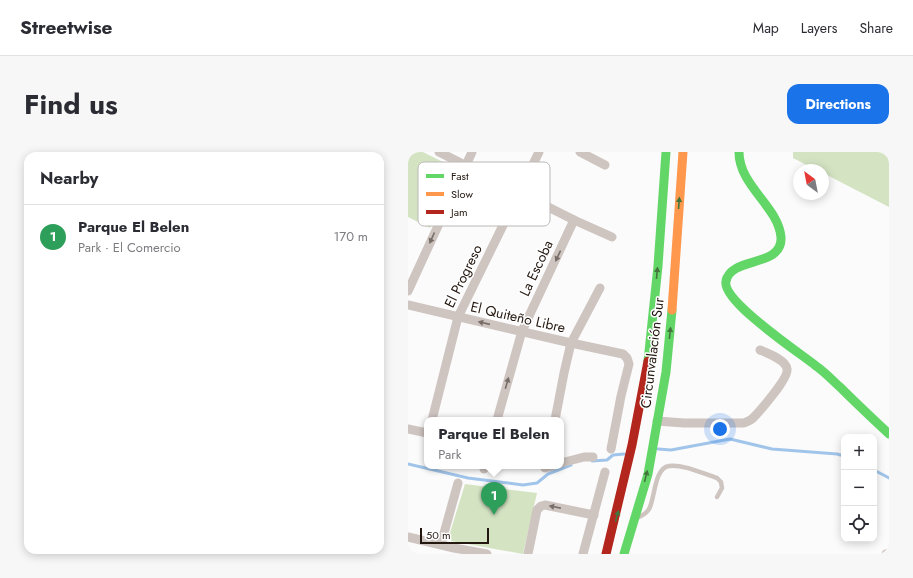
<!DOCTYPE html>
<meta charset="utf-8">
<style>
:root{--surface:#fff;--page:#f7f7f7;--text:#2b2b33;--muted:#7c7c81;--line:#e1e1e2;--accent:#1a73e8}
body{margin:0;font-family:Jost,sans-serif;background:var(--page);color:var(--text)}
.controls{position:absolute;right:12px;bottom:12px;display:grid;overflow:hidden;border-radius:8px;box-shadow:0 2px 10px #0003}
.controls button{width:36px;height:36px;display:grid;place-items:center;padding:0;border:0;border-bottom:1px solid var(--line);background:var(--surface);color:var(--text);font:20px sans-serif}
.compass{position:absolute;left:385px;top:12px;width:36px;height:36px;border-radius:50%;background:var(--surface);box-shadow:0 2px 10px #0003;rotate:328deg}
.scale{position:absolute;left:12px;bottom:10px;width:69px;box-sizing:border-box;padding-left:4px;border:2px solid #23170f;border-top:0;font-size:11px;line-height:14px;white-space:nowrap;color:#23170f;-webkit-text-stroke:3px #fff;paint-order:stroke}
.you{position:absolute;left:312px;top:277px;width:14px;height:14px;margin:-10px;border:3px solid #fff;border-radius:50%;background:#1a73e8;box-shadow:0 0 0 6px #1a73e833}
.badge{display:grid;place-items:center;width:26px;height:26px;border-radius:50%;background:var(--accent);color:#fff;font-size:13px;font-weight:700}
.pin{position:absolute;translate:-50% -33px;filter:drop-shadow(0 1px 2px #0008)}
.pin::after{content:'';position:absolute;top:21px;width:14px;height:12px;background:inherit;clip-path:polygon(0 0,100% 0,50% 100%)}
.popup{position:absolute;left:16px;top:265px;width:140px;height:52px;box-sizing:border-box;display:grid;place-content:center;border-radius:8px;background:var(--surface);filter:drop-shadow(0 1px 3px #0005);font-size:13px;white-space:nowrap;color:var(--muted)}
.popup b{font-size:15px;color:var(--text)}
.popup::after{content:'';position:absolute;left:50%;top:100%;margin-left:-8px;border:8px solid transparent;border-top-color:var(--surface)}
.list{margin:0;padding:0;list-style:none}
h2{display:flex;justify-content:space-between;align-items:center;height:52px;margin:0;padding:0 16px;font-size:17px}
h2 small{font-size:13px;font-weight:400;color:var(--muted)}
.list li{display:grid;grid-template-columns:26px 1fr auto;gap:12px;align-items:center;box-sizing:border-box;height:64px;padding:0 16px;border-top:1px solid var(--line)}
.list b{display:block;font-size:15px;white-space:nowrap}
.list p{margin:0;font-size:13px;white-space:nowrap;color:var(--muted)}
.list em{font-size:13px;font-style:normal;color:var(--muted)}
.icon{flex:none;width:22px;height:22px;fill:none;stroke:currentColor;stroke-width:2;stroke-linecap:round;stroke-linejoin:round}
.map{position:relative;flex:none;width:481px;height:402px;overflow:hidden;border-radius:12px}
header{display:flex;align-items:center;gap:24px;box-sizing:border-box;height:56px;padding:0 20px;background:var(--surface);border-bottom:1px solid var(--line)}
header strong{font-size:19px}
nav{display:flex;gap:22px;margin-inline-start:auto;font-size:14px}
.intro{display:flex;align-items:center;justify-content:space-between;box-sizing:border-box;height:96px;padding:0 24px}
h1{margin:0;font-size:28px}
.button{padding:10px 18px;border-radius:12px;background:var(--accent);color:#fff;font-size:14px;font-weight:700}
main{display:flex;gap:24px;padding:0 24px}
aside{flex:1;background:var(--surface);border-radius:12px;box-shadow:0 2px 10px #0003}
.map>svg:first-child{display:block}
.green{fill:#d4e4c3}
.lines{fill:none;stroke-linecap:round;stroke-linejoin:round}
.stream{stroke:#a1c5ea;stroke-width:3}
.lane{stroke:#cec4c0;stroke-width:4.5}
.street{stroke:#cec4c0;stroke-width:9}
.fast{stroke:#63d668;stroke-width:9}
.slow{stroke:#ff974d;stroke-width:9}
.jam{stroke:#b3261e;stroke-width:9}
.oneway{fill:#43763c}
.oneway2{fill:#786e68}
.labels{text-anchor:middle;stroke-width:3;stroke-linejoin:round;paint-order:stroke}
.street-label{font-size:14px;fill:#23170f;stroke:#fff}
.key{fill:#fff;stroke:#bdb9b7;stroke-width:1}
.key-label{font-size:11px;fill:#23170f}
</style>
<header>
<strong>Streetwise</strong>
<nav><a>Map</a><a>Layers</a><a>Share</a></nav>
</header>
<div class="intro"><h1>Find us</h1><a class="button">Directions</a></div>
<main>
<aside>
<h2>Nearby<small></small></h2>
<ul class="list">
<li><span class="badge" style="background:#2e9e5b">1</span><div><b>Parque El Belen</b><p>Park · El Comercio</p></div><em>170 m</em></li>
</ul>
</aside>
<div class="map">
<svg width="481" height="402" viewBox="0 0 481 402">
<rect width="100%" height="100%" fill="#fbfbfb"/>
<g class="green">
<polygon points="0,0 15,0 51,18 22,76 0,65"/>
<polygon points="385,0 481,0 481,55 415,21 415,18 408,18 385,6"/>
<polygon points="57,332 129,341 115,402 43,389 41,384"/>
</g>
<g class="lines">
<g class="stream">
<polyline points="250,297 263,298 322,287 364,297 429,302 436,304"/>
<polyline points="184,309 199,308 205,303 216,302"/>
<polyline points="0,312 60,326 115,333 129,331 140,322 163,313"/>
<polyline points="466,318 481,326"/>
</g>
<path class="lane" d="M231,365C235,363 239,361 241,357C247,347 246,316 261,314C275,312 296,322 309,326L313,330L314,336L309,345"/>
<g class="street">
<polyline points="31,0 166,68 204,85"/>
<polyline points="172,0 197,13"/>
<polyline points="0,139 64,0"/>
<polyline points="0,153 163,191 215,202 219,206 221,212 213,244 203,297"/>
<polyline points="24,268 50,165 131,0"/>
<polyline points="89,268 114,179 166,68"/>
<polyline points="147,268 156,221 163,191 192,136"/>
<path d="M249,269L276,271H336C338,270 341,269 344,267C351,260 381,226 379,217C378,208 359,201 352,198"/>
<polyline points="0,277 19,281"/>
<polyline points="153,311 176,305 185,305"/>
<polyline points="138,314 137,316 144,314"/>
<polyline points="76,317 77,314"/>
<polyline points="0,385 46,396 79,402"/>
<polyline points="33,392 50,331"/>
<polyline points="120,402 129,358 133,354 137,353 186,363"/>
<polyline points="175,402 197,320"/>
<polyline points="478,402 481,401"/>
</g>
<g class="fast">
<path d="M331,0C331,34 370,54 373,85C375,116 323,104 318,129C313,149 392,201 408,214C417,220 425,229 433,236C449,252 465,267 481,282"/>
<polyline points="240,209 250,114 258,0"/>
<polyline points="216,402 240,322 258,220 264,158"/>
</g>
<polyline class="slow" points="264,158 275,0"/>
<polyline class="jam" points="198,402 224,293 240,209"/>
</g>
<defs><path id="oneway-solid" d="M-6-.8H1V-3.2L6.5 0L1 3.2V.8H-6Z"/></defs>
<g class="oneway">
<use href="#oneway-solid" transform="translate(271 51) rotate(-86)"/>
<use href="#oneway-solid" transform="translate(249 121) rotate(-85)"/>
<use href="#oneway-solid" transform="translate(262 181) rotate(-84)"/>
<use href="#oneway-solid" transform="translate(238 324) rotate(-76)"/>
<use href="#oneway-solid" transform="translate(209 364) rotate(-75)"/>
</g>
<g class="oneway2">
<use href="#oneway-solid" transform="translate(24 86) rotate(114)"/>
<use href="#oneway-solid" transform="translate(150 104) rotate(115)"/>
<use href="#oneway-solid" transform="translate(76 171) rotate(-167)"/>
<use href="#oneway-solid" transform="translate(99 231) rotate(-74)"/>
<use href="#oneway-solid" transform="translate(147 355) rotate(-169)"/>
</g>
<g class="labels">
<g class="street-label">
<text transform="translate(128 116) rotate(-65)" y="5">La Escoba</text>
<text transform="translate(55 124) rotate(-64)" y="5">El Progreso</text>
<text transform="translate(110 165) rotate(13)" y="5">El Quiteño Libre</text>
<text transform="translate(244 201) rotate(-83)" y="5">Circunvalación Sur</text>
</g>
</g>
<rect x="10" y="10" width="132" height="64" rx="6" class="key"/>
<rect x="18" y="22" width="18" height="4" fill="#63d668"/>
<rect x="18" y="40" width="18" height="4" fill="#ff974d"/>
<rect x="18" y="58" width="18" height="4" fill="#b3261e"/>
<g class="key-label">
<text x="43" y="28">Fast</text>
<text x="43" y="46">Slow</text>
<text x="43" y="64">Jam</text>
</g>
</svg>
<div class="controls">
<button>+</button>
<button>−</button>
<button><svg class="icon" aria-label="locate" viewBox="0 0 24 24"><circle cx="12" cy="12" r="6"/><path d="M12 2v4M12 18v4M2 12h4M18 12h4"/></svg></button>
</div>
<svg class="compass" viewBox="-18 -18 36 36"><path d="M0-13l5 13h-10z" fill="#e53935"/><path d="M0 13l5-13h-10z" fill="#7c7c81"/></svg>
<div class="scale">50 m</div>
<div class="you"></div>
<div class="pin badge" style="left:86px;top:363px;background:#2e9e5b">1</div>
<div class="popup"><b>Parque El Belen</b>Park</div>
</div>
</main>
